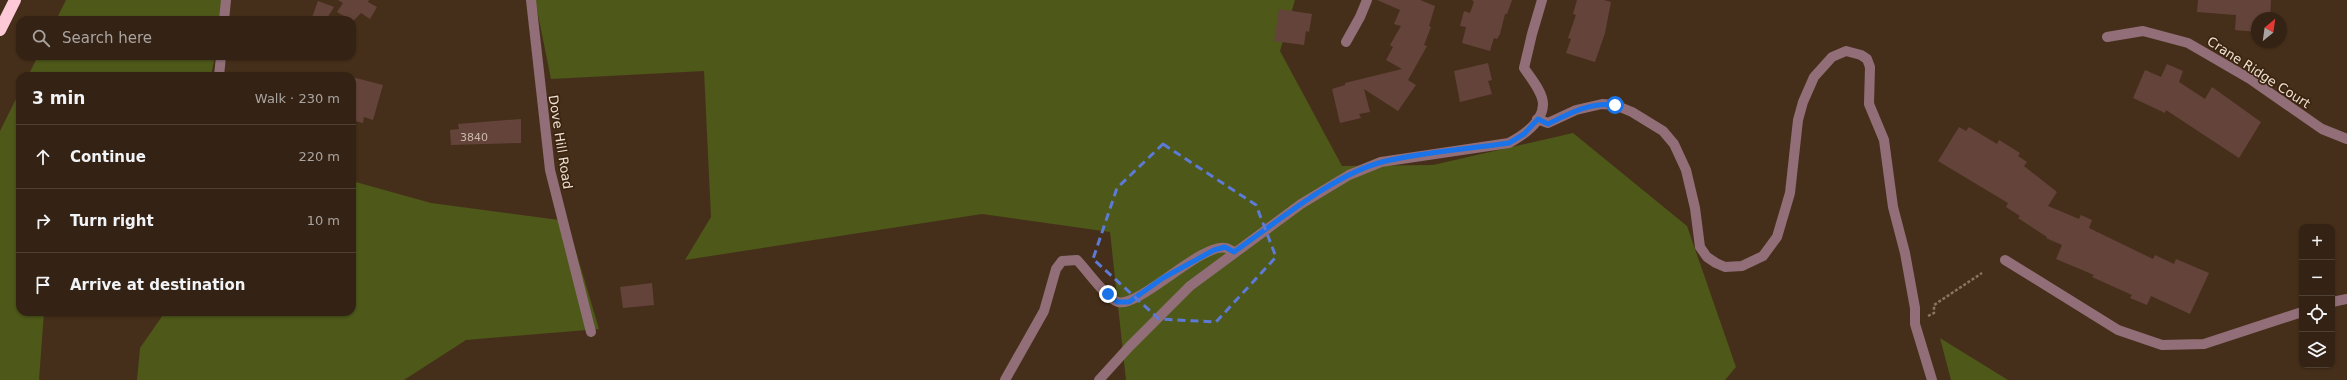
<!DOCTYPE html>
<meta charset="utf-8">
<style>
:root{--surface:#342314;--page:#3c2b1d;--text:#f1f3f6;--muted:#a9a4a0;--line:#4e4034}
body{margin:0;font-family:"DejaVu Sans",sans-serif;background:var(--page);color:var(--text)}
.controls{position:absolute;right:12px;bottom:12px;display:grid;overflow:hidden;border-radius:8px;box-shadow:0 1px 3px #0004}
.controls button{width:36px;height:36px;display:grid;place-items:center;padding:0;border:0;border-bottom:1px solid var(--line);background:var(--surface);color:var(--text);font:20px sans-serif}
.compass{position:absolute;left:2251px;top:12px;width:36px;height:36px;border-radius:50%;background:var(--surface);box-shadow:0 1px 3px #0004;rotate:29deg}
.stop{position:absolute;width:12px;height:12px;margin:-9px;border:3px solid #1a73e8;border-radius:50%;background:#fff}
.stop.end{background:#1a73e8;border-color:#fff;box-shadow:0 1px 4px #0008}
.list{margin:0;padding:0;list-style:none}
h2{display:flex;justify-content:space-between;align-items:center;height:52px;margin:0;padding:0 16px;font-size:17px}
h2 small{font-size:13px;font-weight:400;color:var(--muted)}
.list li{display:grid;grid-template-columns:26px 1fr auto;gap:12px;align-items:center;box-sizing:border-box;height:64px;padding:0 16px;border-top:1px solid var(--line)}
.list b{display:block;font-size:15px;white-space:nowrap}
.list em{font-size:13px;font-style:normal;color:var(--muted)}
.icon{flex:none;width:22px;height:22px;fill:none;stroke:currentColor;stroke-width:2;stroke-linecap:round;stroke-linejoin:round}
.map{position:relative;flex:none;width:2347px;height:380px;overflow:hidden}
.search{position:absolute;background:var(--surface);box-shadow:0 1px 3px #0004;left:16px;top:16px;width:340px;height:44px;display:flex;align-items:center;gap:10px;box-sizing:border-box;padding:0 14px;border-radius:12px;color:var(--muted);font-size:15px}
.panel{position:absolute;background:var(--surface);box-shadow:0 1px 3px #0004;left:16px;top:72px;width:340px;height:244px;border-radius:12px}
.map>svg:first-child{display:block}
.green{fill:#4d5819}
.building{fill:#64443a}
.lines{fill:none;stroke-linecap:round;stroke-linejoin:round}
.path{stroke:#897564;stroke-width:2.5;stroke-dasharray:3 2;stroke-linecap:butt}
.minor{stroke:#926f78;stroke-width:10}
.highway{stroke:#fec9d7;stroke-width:12}
.route{stroke:#1a73e8;stroke-width:5}
.marked{fill:none;stroke:#5c7ad6;stroke-width:3;stroke-dasharray:8 5;stroke-linejoin:round}
.labels{text-anchor:middle;stroke-width:3.5;stroke-linejoin:round;paint-order:stroke}
.number-label{font-size:11px;fill:#ccb9ad}
.street-label{font-size:13px;fill:#efe0d3;stroke:#3b2510}
</style>
<div class="map">
<svg width="2347" height="380" viewBox="0 0 2347 380">
<rect width="100%" height="100%" fill="#462f1a"/>
<g class="green">
<polygon points="66,0 226,0 223,20 56,20"/>
<polygon points="535,0 1295,0 1280,51 1342,166 1433,165 1573,133 1687,226 1736,367 1725,380 1126,380 1110,232 982,214 685,260 711,217 704,71 551,79"/>
<polygon points="38,56 215,56 211,76 28,76"/>
<polygon points="20,91 20,312 44,312 39,380 0,380 0,131"/>
<polygon points="352,181 431,203 567,221 599,329 466,340 404,380 137,380 140,348 165,312 352,312"/>
<polygon points="1940,338 2008,380 1951,380"/>
</g>
<g class="building">
<polygon points="338,0 369,0 368,2 377,7 370,19 361,13 353,21 337,12 343,3"/>
<polygon points="1377,0 1420,0 1435,6 1429,26 1431,27 1424,45 1427,46 1408,80 1416,85 1398,111 1364,89 1370,112 1359,114 1361,118 1340,123 1332,89 1345,85 1345,83 1402,69 1386,60 1393,47 1390,45 1401,26 1394,24 1400,10"/>
<polygon points="1472,0 1512,0 1507,14 1505,14 1500,34 1497,39 1494,38 1490,51 1462,43 1466,27 1460,26 1464,11 1470,13 1474,2"/>
<polygon points="1577,0 1604,0 1611,2 1605,33 1595,62 1566,53 1571,39 1568,38 1576,15 1573,14"/>
<polygon points="2198,0 2271,0 2270,18 2257,18 2257,32 2235,30 2236,15 2197,12"/>
<polygon points="318,1 334,7 326,20 311,20"/>
<polygon points="1279,9 1312,14 1309,32 1306,31 1304,45 1274,41"/>
<polygon points="1488,63 1492,80 1488,81 1492,94 1460,102 1454,71"/>
<polygon points="2167,64 2183,71 2179,82 2205,99 2212,87 2261,122 2239,158 2166,110 2165,113 2133,98 2145,70 2161,77"/>
<polygon points="352,77 383,85 373,120 364,117 363,123 352,120"/>
<polygon points="521,119 521,143 451,145 450,130 459,129 458,124"/>
<polygon points="1959,127 1966,131 1969,127 1997,144 1999,140 2020,153 2018,156 2027,162 2024,166 2057,192 2048,206 2079,219 2081,215 2092,220 2089,228 2153,259 2155,255 2174,264 2176,259 2209,273 2190,314 2151,296 2147,305 2130,298 2132,295 2092,277 2094,275 2056,259 2062,245 2046,238 2047,237 2018,218 2020,216 2006,207 2008,203 1938,161"/>
<polygon points="652,283 654,305 623,308 620,287"/>
</g>
<g class="lines">
<polyline class="path" points="1928,316 1934,313 1934,305 1982,273"/>
<g class="minor">
<polyline points="531,0 550,170 591,332"/>
<polyline points="224,20 226,0"/>
<polyline points="2107,37 2143,31 2188,43 2250,79 2322,129 2347,139"/>
<polyline points="1346,42 1360,17 1367,0"/>
<polyline points="219,76 221,56"/>
<polyline points="1537,119 1548,123 1576,110 1602,104 1615,105 1632,112 1663,131 1674,144 1686,170 1695,208 1700,247 1707,257 1716,263 1725,267 1742,266 1763,256 1777,237 1790,193 1798,120 1803,102 1814,77 1832,57 1846,51 1861,55 1867,59 1870,67 1869,104 1884,140 1893,207 1905,253 1915,308 1915,324 1932,380"/>
<polyline points="2005,260 2118,330 2162,345 2204,344 2302,312"/>
<polyline points="2332,302 2347,299"/>
<path d="M1005,380L1044,311L1056,269L1062,261L1077,260C1086,269 1107,299 1118,302C1139,308 1202,242 1226,248C1229,249 1232,251 1234,252"/>
<path d="M1099,380L1129,347L1190,286L1301,204L1349,175L1381,162L1509,143C1522,136 1543,122 1543,104C1543,92 1530,77 1524,68L1532,34L1542,0"/>
</g>
<polyline class="highway" points="0,30 15,0"/>
</g>
<g class="lines">
<path class="route" d="M1108,294L1117,302H1129L1163,278L1214,250L1225,247L1234,252C1276,223 1333,175 1382,162C1423,152 1467,149 1509,143L1524,134L1538,119L1548,124C1570,113 1590,102 1615,105"/>
</g>
<path class="marked" d="M1163,144L1256,205L1276,257L1216,322L1159,319L1093,259L1117,188Z"/>
<g class="labels">
<g class="number-label">
<text x="474" y="141">3840</text>
</g>
<g class="street-label">
<text transform="translate(2259 72) rotate(33)" y="5">Crane Ridge Court</text>
<text transform="translate(561 142) rotate(81)" y="5">Dove Hill Road</text>
</g>
</g>
</svg>
<div class="controls">
<button>+</button>
<button>−</button>
<button><svg class="icon" aria-label="locate" viewBox="0 0 24 24"><circle cx="12" cy="12" r="6"/><path d="M12 2v4M12 18v4M2 12h4M18 12h4"/></svg></button>
<button><svg class="icon" aria-label="layers" viewBox="0 0 24 24"><path d="M12 4l9 5-9 5-9-5zM3 14l9 5 9-5"/></svg></button>
</div>
<svg class="compass" viewBox="-18 -18 36 36"><path d="M0-13l5 13h-10z" fill="#e53935"/><path d="M0 13l5-13h-10z" fill="#a9a4a0"/></svg>
<div class="stop" style="left:1615px;top:105px"></div>
<div class="stop end" style="left:1108px;top:294px"></div>
<div class="search"><svg class="icon" aria-label="search" viewBox="0 0 24 24"><circle cx="10" cy="10" r="6"/><path d="M15 15l6 6"/></svg>Search here</div>
<section class="panel">
<h2>3 min<small>Walk · 230 m</small></h2>
<ul class="list">
<li><svg class="icon" aria-label="ahead" viewBox="0 0 24 24"><path d="M12 20V5M6 11l6-6 6 6"/></svg><div><b>Continue</b></div><em>220 m</em></li>
<li><svg class="icon" aria-label="right" viewBox="0 0 24 24"><path d="M7 20v-9h11M14 6l5 5-5 5"/></svg><div><b>Turn right</b></div><em>10 m</em></li>
<li><svg class="icon" aria-label="arrive" viewBox="0 0 24 24"><path d="M6 21V4h12l-3 4 3 4H6"/></svg><div><b>Arrive at destination</b></div></li>
</ul>
</section>
</div>
